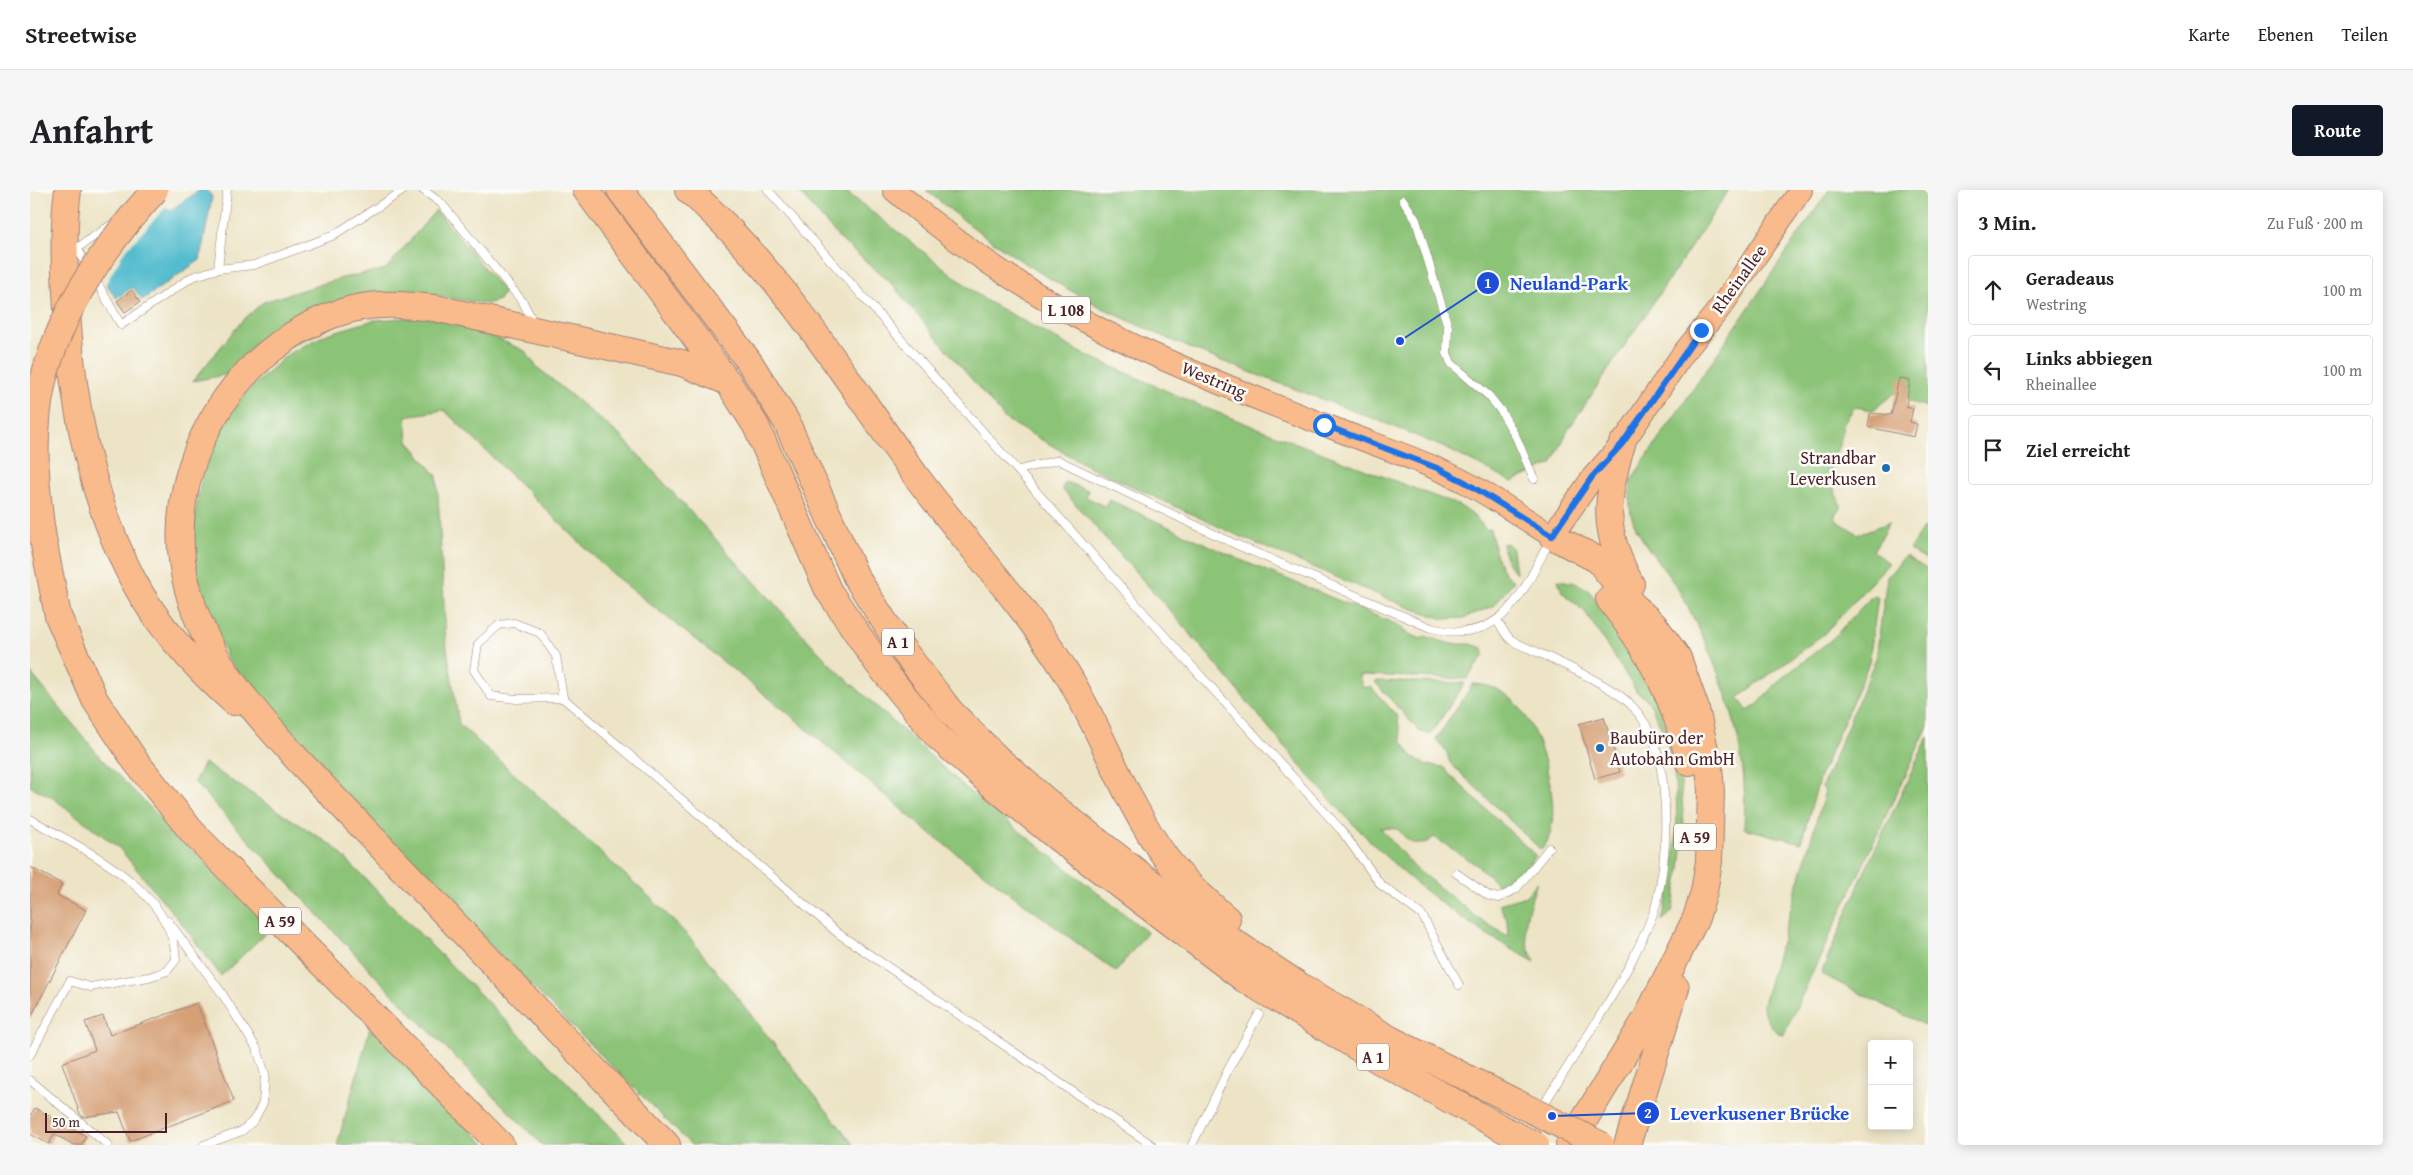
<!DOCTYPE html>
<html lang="de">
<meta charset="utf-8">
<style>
:root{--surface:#fff;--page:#f6f6f6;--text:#202124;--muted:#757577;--line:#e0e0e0;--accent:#111827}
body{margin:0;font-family:"Gentium Book Plus",serif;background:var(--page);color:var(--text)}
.controls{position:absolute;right:15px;bottom:15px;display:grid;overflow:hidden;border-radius:5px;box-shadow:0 2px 12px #0003}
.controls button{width:45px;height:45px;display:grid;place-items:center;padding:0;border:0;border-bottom:1px solid var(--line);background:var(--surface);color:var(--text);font:25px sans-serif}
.scale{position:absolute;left:15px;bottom:12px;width:122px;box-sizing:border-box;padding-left:5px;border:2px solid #4a1f2b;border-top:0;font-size:14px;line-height:18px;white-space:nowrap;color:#4a1f2b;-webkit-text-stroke:4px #fdfcf7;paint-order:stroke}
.stop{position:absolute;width:15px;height:15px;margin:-11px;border:4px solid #1a73e8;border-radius:50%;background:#fff}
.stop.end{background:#1a73e8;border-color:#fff;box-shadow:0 1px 5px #0008}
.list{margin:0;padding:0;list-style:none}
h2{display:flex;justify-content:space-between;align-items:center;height:65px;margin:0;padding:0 20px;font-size:21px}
h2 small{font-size:16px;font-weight:400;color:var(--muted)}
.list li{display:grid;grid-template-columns:32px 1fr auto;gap:15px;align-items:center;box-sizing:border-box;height:70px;margin:0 10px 10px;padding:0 10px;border:1px solid var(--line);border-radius:5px}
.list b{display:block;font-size:19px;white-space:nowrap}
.list p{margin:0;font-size:16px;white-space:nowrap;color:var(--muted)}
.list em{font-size:16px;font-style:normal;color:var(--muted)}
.icon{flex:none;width:28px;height:28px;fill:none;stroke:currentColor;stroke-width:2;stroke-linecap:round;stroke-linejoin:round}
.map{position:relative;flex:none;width:1898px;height:955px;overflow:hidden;border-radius:5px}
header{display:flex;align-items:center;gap:30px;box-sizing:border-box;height:70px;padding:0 25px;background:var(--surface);border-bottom:1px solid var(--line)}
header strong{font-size:24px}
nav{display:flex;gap:28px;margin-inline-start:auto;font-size:18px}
.intro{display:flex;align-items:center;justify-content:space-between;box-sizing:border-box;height:120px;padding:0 30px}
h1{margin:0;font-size:35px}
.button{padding:12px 22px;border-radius:5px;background:var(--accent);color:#fff;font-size:18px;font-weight:700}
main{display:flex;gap:30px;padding:0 30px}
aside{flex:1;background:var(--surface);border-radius:5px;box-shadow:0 2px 12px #0003}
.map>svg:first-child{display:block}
.green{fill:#8bc377;stroke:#6a7151}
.water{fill:#52bcce;stroke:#4e6e7c}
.pier{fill:#ede4c6}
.building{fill:#d5a077}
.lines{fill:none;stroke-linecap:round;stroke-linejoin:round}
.lane-casing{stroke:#9c8278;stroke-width:9}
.primary-casing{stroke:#9c8278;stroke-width:24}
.highway-casing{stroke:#9c8278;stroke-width:28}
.lane{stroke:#fff;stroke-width:8}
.primary{stroke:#fabb8c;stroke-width:22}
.highway{stroke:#fabb8c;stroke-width:26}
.highway-bridge-casing{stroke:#9c8278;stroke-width:28;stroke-linecap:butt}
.highway-bridge{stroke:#fabb8c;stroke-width:26}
.route{stroke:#1a73e8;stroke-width:6}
.poi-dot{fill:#1f6fb2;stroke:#fdfcf7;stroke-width:2}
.labels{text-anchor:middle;stroke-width:5;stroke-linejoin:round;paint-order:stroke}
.shield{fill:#fdfcf7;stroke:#806168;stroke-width:1}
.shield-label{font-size:16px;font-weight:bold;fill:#4a1f2b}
.street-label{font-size:18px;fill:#4a1f2b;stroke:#fdfcf7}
.poi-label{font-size:18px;fill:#4a1f2b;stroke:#fdfcf7;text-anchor:end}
.leader{fill:none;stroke:#1d4ed8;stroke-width:2}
.callout-dot{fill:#1d4ed8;stroke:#fdfcf7;stroke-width:2}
.mark-label{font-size:15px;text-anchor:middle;font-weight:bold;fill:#fff}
.callout-label{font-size:19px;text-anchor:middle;font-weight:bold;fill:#1d4ed8;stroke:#fdfcf7;stroke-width:5;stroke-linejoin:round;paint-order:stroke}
</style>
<header>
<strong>Streetwise</strong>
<nav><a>Karte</a><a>Ebenen</a><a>Teilen</a></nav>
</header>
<div class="intro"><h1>Anfahrt</h1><a class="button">Route</a></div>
<main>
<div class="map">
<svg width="1898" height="955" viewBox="0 0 1898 955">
<rect width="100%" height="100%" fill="#fdfcf7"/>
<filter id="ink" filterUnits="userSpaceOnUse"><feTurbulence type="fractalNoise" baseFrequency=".02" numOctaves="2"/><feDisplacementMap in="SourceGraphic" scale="10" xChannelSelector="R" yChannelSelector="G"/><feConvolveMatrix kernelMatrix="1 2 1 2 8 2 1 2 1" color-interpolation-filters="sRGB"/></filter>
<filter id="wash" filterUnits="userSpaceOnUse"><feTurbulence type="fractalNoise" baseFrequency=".0096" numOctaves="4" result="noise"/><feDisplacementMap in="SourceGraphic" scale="20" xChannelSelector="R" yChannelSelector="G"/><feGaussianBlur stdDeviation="1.12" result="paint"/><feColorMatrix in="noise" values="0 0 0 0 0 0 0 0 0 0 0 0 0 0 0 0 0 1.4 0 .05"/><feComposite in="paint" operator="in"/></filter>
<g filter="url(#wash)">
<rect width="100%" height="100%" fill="#ede4c6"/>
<g class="green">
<path d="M767,0H814L955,110L1052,163L1173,217L1409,308C1429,313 1445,324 1456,340L1460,339C1465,357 1466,381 1484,391L1463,416L1434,428L1414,429L1375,416L1213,348L1056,275L975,229L859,91L811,50Z"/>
<path d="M896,0H1699L1538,240L1522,274L1482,292C1460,281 1437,269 1415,258C1313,213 1206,182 1106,134C1030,99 960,54 896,0Z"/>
<path d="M1799,0H1898V217L1880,212L1869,200L1843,220L1825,217C1822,222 1816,228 1814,233C1812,238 1813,244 1811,249C1801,276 1796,288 1811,315V319L1805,323L1806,330L1828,344L1860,332L1843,361L1859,373L1795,443L1708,508L1718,521L1728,514L1751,489L1802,449L1841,407L1846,405L1848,407L1839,473L1790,586L1771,653L1714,638C1715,616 1715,595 1712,573C1706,520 1679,455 1653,408C1639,381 1608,353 1601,324C1599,313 1600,301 1601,290Z"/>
<polygon points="406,20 474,102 469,110 457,114 400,105 369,105 200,184 163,191 211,132 233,112 312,88 356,79"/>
<polygon points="392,127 432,133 495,161 507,177 593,248 798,472 939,601 1117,742 1086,782 898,642 758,523 581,383 414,220 376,226 378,251 407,286 416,452 429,534 624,711 660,748 824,955 661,955 334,629 198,470 181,429 169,394 163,359 165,325 172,286 187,246 214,204 258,164 297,144 344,130"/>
<path d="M1035,292L1058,300L1056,307L1076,317L1080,310L1213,371L1373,437V441L1391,449L1395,446L1421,454H1440L1453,458L1454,465L1437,489L1329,485L1332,497H1341L1367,526L1372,552L1382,566L1397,575L1414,577L1419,584L1506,666L1477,699H1473L1445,674L1404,647C1389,660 1379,654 1368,639L1350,638L1385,678L1449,729L1478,746L1477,730L1469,714L1496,706L1507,692C1497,724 1488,741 1505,772C1458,747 1414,718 1374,683C1299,617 1239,536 1175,461C1128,406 1079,353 1032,299Z"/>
<polygon points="1893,338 1898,342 1898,371 1879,360"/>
<polygon points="1477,353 1483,359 1486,383 1477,372 1472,354"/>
<path d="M1875,366L1898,380V536L1753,846C1741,838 1733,829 1733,814L1795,601L1792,597L1846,468L1857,387Z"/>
<path d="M1528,390L1548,393L1558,400L1573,417L1614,476L1644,557L1651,594L1654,637L1650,681L1642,722L1632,731C1648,665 1657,592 1627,528C1621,516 1619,508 1607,502L1555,422L1532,402Z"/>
<polygon points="0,482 70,567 241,738 191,786 156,739 89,658 23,608 0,596"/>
<polygon points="1345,492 1347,491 1435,493 1400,545 1389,541"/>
<path d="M1443,494C1463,495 1477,502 1490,518C1511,543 1539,633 1511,660L1420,573L1417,563L1406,549Z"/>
<polygon points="1898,547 1898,837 1791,784 1833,685"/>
<polygon points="174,573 303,656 599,955 512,955 354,795 164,592"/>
<polygon points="340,838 456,955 307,955"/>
</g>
<polygon class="water" points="170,0 177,0 182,7 170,70 112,110 103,97 86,108 58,66 133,13 139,21"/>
<polygon class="pier" points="132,11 138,15 94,62 75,95 55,65"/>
<g id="blocks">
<g class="building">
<polygon points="102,100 110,112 95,122 87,111"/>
<polygon points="1869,188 1880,190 1876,216 1883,218 1880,232 1887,234 1884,247 1838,237 1840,223 1861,225"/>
<polygon points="1574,527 1590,582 1565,589 1549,534"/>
<polygon points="0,677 32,694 27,705 56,720 0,829"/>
<polygon points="167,813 204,911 100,951 89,922 53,927 50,924 32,873 65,860 55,832 73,826 80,845"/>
<polygon points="5,918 56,946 51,955 44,955 24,944 19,954 0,944 0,926"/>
</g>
</g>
</g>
<g filter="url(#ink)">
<use href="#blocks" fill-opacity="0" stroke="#9c8278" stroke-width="1"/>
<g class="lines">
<defs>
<g id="lane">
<polyline points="393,0 411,13 493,112 504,134"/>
<polyline points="738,0 1140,452 1311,640 1351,695 1392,725 1429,795"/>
<polyline points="1373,10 1386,30 1418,137 1417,163 1421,173 1459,206 1471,221 1486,247 1504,289"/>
<polyline points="58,77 47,58 84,33"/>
<polyline points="188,79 197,0"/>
<polyline points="64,87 91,135 162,87 188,79 224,75 302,46 374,0"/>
<path d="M989,280L1028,270L1205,354L1401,438C1473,456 1492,404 1520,350"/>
<path d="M1467,431C1471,436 1475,444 1480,449C1488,455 1498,458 1507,462C1532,474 1585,497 1602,516C1625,540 1631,570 1634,603C1637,640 1635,679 1626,715C1620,735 1609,755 1600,774C1569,833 1529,887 1495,945"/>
<polyline points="533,508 486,509 461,506 444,480 448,454 469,435 484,433 510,443 526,466 533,508 809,744 1122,955"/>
<path d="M0,629C54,660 143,699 146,770L137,781L119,787L60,797L40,791L0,865"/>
<polyline points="1426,683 1459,706 1469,708 1486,699 1519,658"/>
<polyline points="138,731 191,802 227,859 235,884 233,913 224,930 212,941 174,955"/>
<polyline points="0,890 78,955"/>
<polyline points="1162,955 1198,880 1229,824"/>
</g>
<path id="primary" d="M864,0C938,64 1022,118 1111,159C1177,189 1245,216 1313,242C1354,258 1397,272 1435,292C1465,308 1493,328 1522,346L1563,287L1592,254L1652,165L1693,114L1771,0"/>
<g id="highway">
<path d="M38,0C33,34 34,68 36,102C40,199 58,303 103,390C128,437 165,477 204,512"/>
<polyline points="556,0 698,192 726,236 798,400 848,474 907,546 961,594 1029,649 1214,789 1355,874 1475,940"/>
<polyline points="590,0 720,173 756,231 826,387 870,456 921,522 966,567 1019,613 1116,689 1195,746 1270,796 1360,849 1487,913"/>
<path d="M658,0C751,80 814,188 886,286C935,352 992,412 1036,482C1073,542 1094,611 1136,668C1153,691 1176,710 1197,729"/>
<path d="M1592,254C1575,309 1572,342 1601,394"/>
<polyline points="1522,346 1568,370 1603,415 1625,436 1648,468 1666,519 1679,577 1681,601 1679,671 1674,702 1666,728 1617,827 1539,955"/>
<polyline points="13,349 28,426 65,510 106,572 163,643 471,955"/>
<path d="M1579,409C1619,461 1646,509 1659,572"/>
<path d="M637,955L268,570C220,516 178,472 158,400C125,283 205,149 322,119C349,112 377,115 405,118L652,173L698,192"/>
<polyline points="1597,955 1646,798"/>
</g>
</defs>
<use href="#lane" class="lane-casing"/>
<use href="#primary" class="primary-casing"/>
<use href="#highway" class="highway-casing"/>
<use href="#lane" class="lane"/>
<use href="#primary" class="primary"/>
<use href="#highway" class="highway"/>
<defs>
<g id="highway-bridge">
<path d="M13,349C5,298 1,242 13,191C32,117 75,55 125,0"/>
<polyline points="1487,913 1571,955"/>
<polyline points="1475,940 1506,955"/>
</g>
</defs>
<use href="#highway-bridge" class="highway-bridge-casing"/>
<use href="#highway-bridge" class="highway-bridge"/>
</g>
</g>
<g class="lines" filter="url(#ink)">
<polyline class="route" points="1294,235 1407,278 1435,292 1522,346 1562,287 1592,254 1671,140"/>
</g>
<g class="poi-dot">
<circle cx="1856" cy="278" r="5"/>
<circle cx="1570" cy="558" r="5"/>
</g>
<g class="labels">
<g class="shield">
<rect x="1012" y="106.5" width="48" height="27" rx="4"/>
<rect x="852" y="438.5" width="32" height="27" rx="4"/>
<rect x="1644" y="633.5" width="42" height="27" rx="4"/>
<rect x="229" y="717.5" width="42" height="27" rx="4"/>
<rect x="1327" y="853.5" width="32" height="27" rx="4"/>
</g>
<g class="shield-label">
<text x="1036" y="126">L 108</text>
<text x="868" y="458">A 1</text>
<text x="1665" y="653">A 59</text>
<text x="250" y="737">A 59</text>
<text x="1343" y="873">A 1</text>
</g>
<g class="street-label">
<text transform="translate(1709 89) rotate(-54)" y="6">Rheinallee</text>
<text transform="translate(1184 190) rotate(23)" y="6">Westring</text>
</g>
<g class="poi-label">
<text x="1846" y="274">Strandbar<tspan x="1846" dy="21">Leverkusen</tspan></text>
<text x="1580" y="554" text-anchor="start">Baubüro der<tspan x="1580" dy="21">Autobahn GmbH</tspan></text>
</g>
</g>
<path class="leader" d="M1370 151L1458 93M1522 926L1618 923"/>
<g class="callout-dot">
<circle cx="1370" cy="151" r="5"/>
<circle cx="1522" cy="926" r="5"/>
<circle cx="1458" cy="93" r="12"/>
<circle cx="1618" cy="923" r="12"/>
</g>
<g class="mark-label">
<text x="1458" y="98">1</text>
<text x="1618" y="928">2</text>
</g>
<g class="callout-label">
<text x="1539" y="100">Neuland-Park</text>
<text x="1730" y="930">Leverkusener Brücke</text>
</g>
</svg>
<div class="controls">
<button>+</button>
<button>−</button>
</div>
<div class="scale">50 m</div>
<div class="stop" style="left:1294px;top:235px"></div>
<div class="stop end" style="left:1671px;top:140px"></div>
</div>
<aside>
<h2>3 Min.<small>Zu Fuß · 200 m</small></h2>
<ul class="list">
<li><svg class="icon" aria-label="ahead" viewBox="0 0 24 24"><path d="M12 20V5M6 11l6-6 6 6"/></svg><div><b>Geradeaus</b><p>Westring</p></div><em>100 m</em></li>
<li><svg class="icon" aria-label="left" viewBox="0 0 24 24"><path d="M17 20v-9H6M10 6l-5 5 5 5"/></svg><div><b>Links abbiegen</b><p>Rheinallee</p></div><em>100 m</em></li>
<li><svg class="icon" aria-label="arrive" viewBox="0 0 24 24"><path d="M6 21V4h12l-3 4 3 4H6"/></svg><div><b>Ziel erreicht</b></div></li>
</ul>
</aside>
</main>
